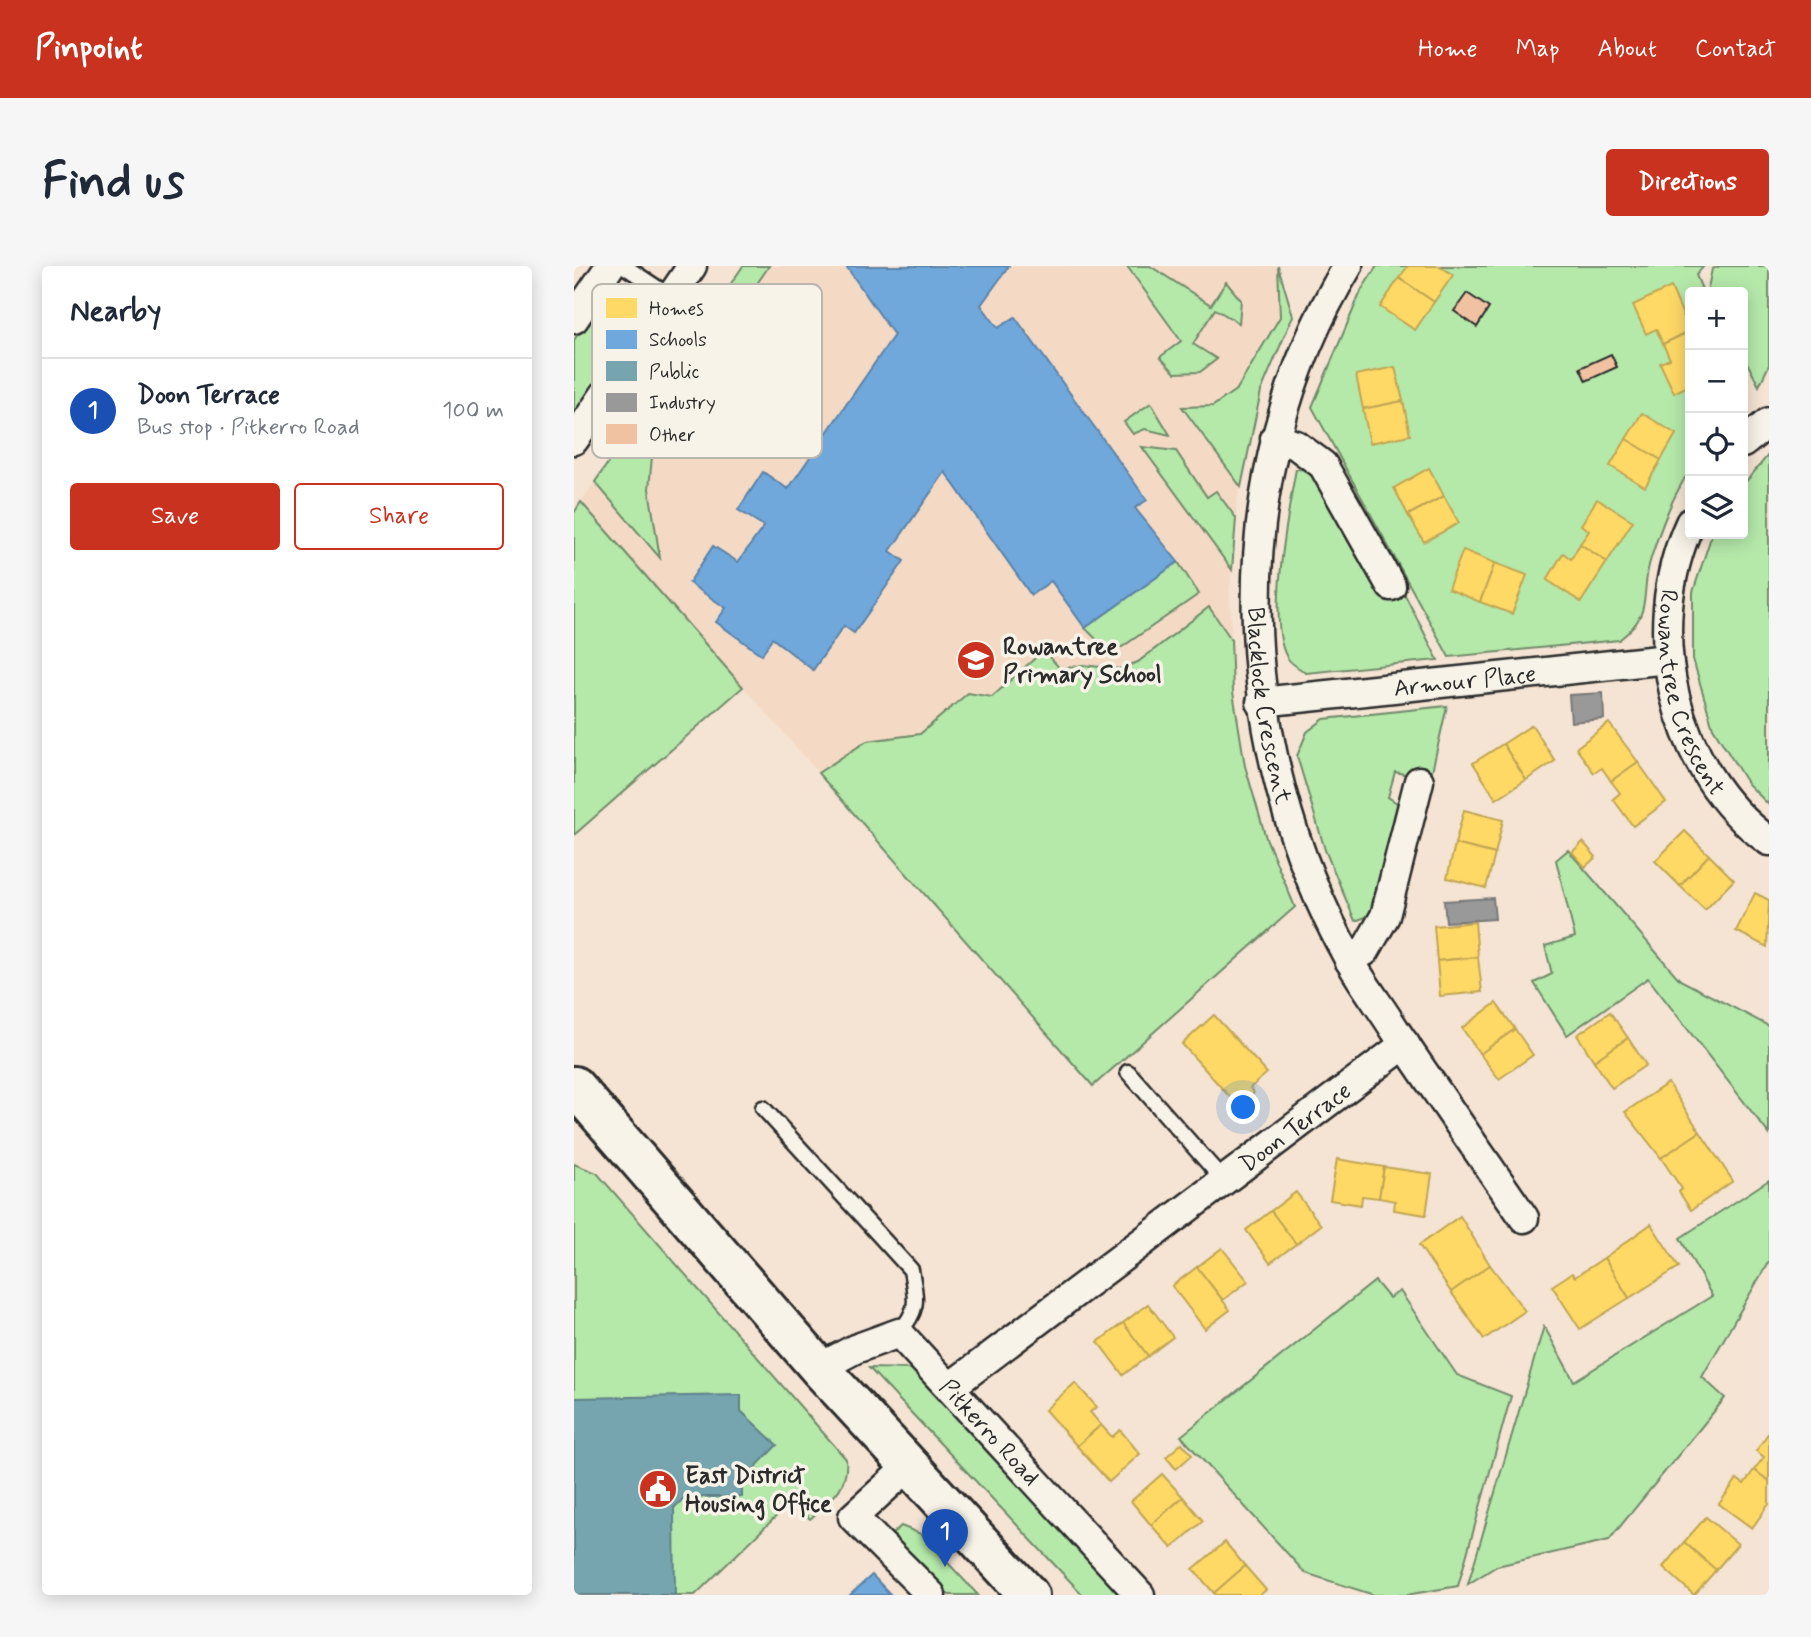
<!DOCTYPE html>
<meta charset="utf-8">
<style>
:root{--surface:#fff;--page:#f6f6f7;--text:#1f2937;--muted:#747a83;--line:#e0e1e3;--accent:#c8321e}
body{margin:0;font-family:Mynerve,sans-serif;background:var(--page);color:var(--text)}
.controls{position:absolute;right:21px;top:21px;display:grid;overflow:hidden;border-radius:7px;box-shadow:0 4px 18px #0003}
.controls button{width:63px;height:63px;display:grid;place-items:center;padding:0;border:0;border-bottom:2px solid var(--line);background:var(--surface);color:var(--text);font:35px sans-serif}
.you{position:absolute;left:670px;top:842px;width:24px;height:24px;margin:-18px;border:5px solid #fff;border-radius:50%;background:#1a73e8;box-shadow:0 0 0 10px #1a73e833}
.badge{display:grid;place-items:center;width:46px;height:46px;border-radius:50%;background:var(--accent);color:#fff;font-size:23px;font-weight:700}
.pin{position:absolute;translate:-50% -58px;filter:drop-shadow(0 2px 4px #0008)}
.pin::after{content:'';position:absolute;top:37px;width:24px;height:21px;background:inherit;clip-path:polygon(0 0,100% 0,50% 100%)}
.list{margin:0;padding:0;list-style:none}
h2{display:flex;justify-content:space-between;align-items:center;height:91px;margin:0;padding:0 28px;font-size:30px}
h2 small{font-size:23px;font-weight:400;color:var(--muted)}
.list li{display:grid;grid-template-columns:46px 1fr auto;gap:21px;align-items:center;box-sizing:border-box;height:105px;padding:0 28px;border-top:2px solid var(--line)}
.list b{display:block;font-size:26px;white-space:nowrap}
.list p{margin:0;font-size:23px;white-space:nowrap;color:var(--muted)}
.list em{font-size:23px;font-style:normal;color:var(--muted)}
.actions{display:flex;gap:14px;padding:21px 28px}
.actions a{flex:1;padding:16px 0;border:2px solid var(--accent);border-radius:7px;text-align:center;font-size:24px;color:var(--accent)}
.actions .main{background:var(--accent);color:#fff}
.icon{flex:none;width:38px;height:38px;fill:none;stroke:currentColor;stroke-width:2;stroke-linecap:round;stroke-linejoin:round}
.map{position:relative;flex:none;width:1195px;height:1329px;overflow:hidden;border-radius:7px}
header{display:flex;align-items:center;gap:42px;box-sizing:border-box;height:98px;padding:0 35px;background:var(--accent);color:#fff}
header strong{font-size:33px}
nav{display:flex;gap:38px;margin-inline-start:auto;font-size:24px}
.intro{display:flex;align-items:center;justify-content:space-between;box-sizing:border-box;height:168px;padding:0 42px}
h1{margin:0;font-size:49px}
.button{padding:18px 32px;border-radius:7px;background:var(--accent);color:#fff;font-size:24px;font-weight:700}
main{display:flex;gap:42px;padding:0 42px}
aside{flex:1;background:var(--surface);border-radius:7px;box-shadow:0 4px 18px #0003}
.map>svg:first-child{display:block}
.built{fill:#f4dac4}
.green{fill:#b5e9aa;stroke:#708a6a;stroke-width:2}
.homes{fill:#ffd966;stroke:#bfa554;stroke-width:2}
.schools{fill:#6fa8dc;stroke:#5b82a7;stroke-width:2}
.public{fill:#76a5af;stroke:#608087;stroke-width:2}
.industry{fill:#999;stroke:#787878;stroke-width:2}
.building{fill:#f1c2a1;stroke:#2b2b2b;stroke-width:2}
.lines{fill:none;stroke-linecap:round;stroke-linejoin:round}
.lane-casing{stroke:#2b2b2b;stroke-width:19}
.street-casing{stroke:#2b2b2b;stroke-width:33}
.secondary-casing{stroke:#2b2b2b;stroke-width:44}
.lane{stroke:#f7f3e8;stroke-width:14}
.street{stroke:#f7f3e8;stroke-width:28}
.secondary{stroke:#f7f3e8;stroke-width:38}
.labels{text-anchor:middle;stroke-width:7;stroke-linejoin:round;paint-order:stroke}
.poi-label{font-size:24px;font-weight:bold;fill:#2b2b2b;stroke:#f7f3e8;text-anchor:start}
.street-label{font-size:24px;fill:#2b2b2b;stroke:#f7f3e8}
.key{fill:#f7f3e8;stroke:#bab7af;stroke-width:2}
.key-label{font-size:19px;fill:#2b2b2b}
</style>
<header>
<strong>Pinpoint</strong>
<nav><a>Home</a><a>Map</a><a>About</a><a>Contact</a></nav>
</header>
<div class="intro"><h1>Find us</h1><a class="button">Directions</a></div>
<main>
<aside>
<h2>Nearby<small></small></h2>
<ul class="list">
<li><span class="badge" style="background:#1a4fb4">1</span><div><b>Doon Terrace</b><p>Bus stop · Pitkerro Road</p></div><em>100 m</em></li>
</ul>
<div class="actions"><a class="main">Save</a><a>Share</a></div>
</aside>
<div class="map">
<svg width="1195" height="1329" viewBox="0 0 1195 1329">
<rect width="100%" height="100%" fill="#f5e4d3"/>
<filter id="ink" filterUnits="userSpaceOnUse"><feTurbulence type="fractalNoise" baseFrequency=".0143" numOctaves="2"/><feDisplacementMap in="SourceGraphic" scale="14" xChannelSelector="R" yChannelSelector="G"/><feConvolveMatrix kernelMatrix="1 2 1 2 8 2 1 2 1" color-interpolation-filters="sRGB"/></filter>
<g filter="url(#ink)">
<polygon class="built" points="169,0 704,0 719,50 687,125 663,237 656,325 659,426 671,500 692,572 721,641 519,820 7,236"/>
<g class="green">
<polygon points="169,0 195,0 80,169 75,223 86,292 21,216"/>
<polygon points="553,0 576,0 637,39 652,16 667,34 665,57 641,43 619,78 643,93 626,106 601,107 586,91 607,75"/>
<polygon points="704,0 719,50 687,125 667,221 608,141 639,140 663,123 706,51"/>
<path d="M803,0H1130L1122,9L1129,26H1116V204C1098,231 1087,261 1077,292C1065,329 1081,347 1045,374L875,391L738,141L788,23Z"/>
<polygon points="1146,0 1195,0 1195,99 1185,120 1169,89 1169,26 1136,26 1134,22 1138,3"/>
<polygon points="49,25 67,37 70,55 0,158 0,74 31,29"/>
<polygon points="577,137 596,169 571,163 559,168 550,156"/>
<polygon points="568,181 602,185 633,231 642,225 662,252 658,304"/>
<polygon points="1195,188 1195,539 1173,517 1139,462 1119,393 1119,326 1138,268 1169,268 1169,219"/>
<path d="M722,203L742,204L826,319L864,394L732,407C727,403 719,399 715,394C691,365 715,241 722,203Z"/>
<polygon points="7,236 169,421 0,569 0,247"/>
<polygon points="604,296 625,328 548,381 530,381 511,362"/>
<polygon points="635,341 657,373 659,426 671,500 692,572 721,641 519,820 244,507 293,475 346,468 394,427 418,431 470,384 486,403 509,399 545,403 564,396"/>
<polygon points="873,440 856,514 821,506 814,531 829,541 803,647 781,655 751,584 723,490 733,466 750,453"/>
<polygon points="994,584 1106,714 1195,760 1195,868 1074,712 993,769 960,717 978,708 971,680 1001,671 982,594"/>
<path d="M0,898L23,907L272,1193C275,1223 256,1234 236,1253L217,1236L121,1329H0Z"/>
<polygon points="1195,914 1195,995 1128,1111 1151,1132 1035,1274 923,1300 894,1318 970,1060 1000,1115 1138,1030 1106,972"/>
<polygon points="801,1015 815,1032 826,1025 883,1109 937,1130 884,1320 832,1329 800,1329 731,1307 607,1170"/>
<polygon points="295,1102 339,1103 546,1329 509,1329"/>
<polygon points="327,1260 347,1268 404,1329 375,1329 316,1270"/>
</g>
<g class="homes">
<polygon points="834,0 866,0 879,9 860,36 825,12"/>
<polygon points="825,12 860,36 841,64 806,41"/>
<polygon points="1097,21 1116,65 1089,78 1082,63 1072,68 1059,39"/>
<polygon points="1116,65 1116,119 1100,127 1086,97 1096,93 1089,78"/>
<polygon points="821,101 829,135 789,143 782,109"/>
<polygon points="829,135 836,169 796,177 789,143"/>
<polygon points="1068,147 1102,168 1087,194 1052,173"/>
<polygon points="1052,173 1087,194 1071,221 1036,200"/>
<polygon points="855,202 870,230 834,249 820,222"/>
<polygon points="870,230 885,257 850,276 834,249"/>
<polygon points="1023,233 1059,255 1033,296 1006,278 1015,265 1007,259"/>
<polygon points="1006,278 1033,296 1007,336 973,314 989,287 997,293"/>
<polygon points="889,284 921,297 906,336 874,323"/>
<polygon points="921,297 953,309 938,348 906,336"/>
<polygon points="1035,457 1064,496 1037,515 1028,502 1020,507 1002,482"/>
<polygon points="958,459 981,495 952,514 929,478"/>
<polygon points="929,478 952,514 922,533 899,497"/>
<polygon points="1064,496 1092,536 1059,560 1039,533 1046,527 1037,515"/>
<polygon points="890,544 929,554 921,588 881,578"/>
<polygon points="1111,565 1135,589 1106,620 1081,595"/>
<polygon points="1009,576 1022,591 1011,601 998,586"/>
<polygon points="881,578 921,588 912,622 873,612"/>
<polygon points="1135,589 1160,614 1131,644 1106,620"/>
<polygon points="1181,627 1195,634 1193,681 1162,665"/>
<polygon points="901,656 904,691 863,695 860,660"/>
<polygon points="904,691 908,726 866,730 863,695"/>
<polygon points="922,737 941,763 906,788 888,762"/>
<polygon points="1036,746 1054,772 1020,795 1003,769"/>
<polygon points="640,749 693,807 676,822 680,827 665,841 608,778"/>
<polygon points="941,763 959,789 925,813 906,788"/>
<polygon points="1054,772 1072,799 1038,822 1020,795"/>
<polygon points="1094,817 1126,866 1087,892 1051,846"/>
<polygon points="1126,866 1159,915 1117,944 1105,926 1108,923 1087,892"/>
<polygon points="763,893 810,901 805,932 788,930 787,939 756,934"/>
<polygon points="810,901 858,908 852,949 820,944 821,935 805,932"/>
<polygon points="722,926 747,959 722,978 697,945"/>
<polygon points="697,945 722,978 696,997 672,964"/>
<polygon points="886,950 916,999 877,1026 845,979"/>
<polygon points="1077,958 1105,1001 1055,1032 1030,992"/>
<polygon points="648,982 674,1015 649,1034 623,1001"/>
<polygon points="1030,992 1055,1032 1006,1063 978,1020 998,1007 1001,1011"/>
<polygon points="916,999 951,1045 910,1073 877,1026"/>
<polygon points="623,1001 656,1044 631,1063 598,1020"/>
<polygon points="574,1038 599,1071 574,1090 549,1057"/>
<polygon points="549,1057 574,1090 549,1109 524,1076"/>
<polygon points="501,1117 523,1141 516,1146 527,1159 503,1180 471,1144"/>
<polygon points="527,1159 538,1171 546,1164 566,1188 535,1216 503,1180"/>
<polygon points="1195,1166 1195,1215 1180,1204 1190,1191 1182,1185"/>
<polygon points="608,1177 618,1189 602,1203 592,1191"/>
<polygon points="1180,1204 1195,1215 1195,1238 1178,1262 1145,1238 1163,1213 1170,1218"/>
<polygon points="588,1208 609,1231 577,1259 557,1235"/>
<polygon points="609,1231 629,1255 598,1282 577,1259"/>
<polygon points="1132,1251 1164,1278 1142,1304 1110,1276"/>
<polygon points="651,1276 671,1300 640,1327 619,1303"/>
<polygon points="1110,1276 1142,1304 1120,1329 1089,1301"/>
<polygon points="671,1300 692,1324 686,1329 642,1329 640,1327"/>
</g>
<g class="schools">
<polygon points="272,0 435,0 407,39 424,62 441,51 573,234 561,242 604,296 511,362 477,315 457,329 371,206 316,285 330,295 280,367 270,360 239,404 198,372 188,389 142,356 152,342 115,317 139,280 164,296 190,260 164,244 189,206 214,223 320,69"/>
<polygon points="298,1309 317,1329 276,1329"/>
</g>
<polygon class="public" points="167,1129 167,1145 203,1179 168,1215 168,1231 111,1231 100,1242 101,1329 0,1329 0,1132"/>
<g class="industry">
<polygon points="1029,427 1030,453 997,456 995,429"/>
<polygon points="919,632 921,653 872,656 870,635"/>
</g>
<g class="building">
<polygon points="893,27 915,42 903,61 880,45"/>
<polygon points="1037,88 1043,101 1012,115 1006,102"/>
</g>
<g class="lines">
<defs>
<g id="lane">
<polyline points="50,0 97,31"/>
<polyline points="554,806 651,916"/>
<path d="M189,842L337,1004C342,1034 346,1042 325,1067"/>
</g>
<g id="street">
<path id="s1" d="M774,0C646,210 658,482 775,693C788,717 806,740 821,764C863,827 907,889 950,952"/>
<polyline points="0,53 36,0"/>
<polyline points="701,172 722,179 749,199 817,320"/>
<polyline points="0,174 118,0"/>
<polyline points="1169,177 1195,156"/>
<path id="s2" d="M1116,257C1067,363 1098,505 1195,575"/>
<path id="s3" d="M687,436L1094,393"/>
<polyline points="775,694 791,685 811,650 845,515"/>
<path id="s4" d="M245,1102L281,1083L325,1067L566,1329"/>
<path id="s5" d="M376,1121L831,778"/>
<polyline points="335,1200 279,1251 357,1329"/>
</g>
<polyline id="secondary" points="0,820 245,1102 455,1329"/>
</defs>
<use href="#lane" class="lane-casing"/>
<use href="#street" class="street-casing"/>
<use href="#secondary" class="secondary-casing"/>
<use href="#lane" class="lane"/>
<use href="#street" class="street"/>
<use href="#secondary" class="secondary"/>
</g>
</g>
<defs>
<symbol id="school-disc" viewBox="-11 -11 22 22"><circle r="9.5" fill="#c8321e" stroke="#f7f3e8"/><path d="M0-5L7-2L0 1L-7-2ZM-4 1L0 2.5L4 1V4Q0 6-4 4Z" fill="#fff"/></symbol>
<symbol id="civic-disc" viewBox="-11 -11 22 22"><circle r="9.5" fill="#c8321e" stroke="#f7f3e8"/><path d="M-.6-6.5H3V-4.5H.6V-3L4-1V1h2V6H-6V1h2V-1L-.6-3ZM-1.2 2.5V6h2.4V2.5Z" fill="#fff"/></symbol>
</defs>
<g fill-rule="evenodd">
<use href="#school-disc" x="380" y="372" width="44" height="44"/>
<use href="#civic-disc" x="62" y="1201" width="44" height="44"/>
</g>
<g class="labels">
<g class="poi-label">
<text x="429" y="388">Rowantree<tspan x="429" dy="28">Primary School</tspan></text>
<text x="111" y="1217">East District<tspan x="111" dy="28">Housing Office</tspan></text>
</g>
<g class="street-label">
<text dy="8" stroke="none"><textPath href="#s3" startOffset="205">Armour Place</textPath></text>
<text dy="8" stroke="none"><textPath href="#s2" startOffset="177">Rowantree Crescent</textPath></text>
<text dy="8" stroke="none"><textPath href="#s1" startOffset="457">Blacklock Crescent</textPath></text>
<text dy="8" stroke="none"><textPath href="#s5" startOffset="432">Doon Terrace</textPath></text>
<text dy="8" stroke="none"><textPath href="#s4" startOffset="222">Pitkerro Road</textPath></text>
</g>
</g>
<rect x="18" y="18" width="230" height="174" rx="10" class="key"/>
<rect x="32" y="32" width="31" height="20" fill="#ffd966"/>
<rect x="32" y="64" width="31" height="19" fill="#6fa8dc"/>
<rect x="32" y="95" width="31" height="20" fill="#76a5af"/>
<rect x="32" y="127" width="31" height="19" fill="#999"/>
<rect x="32" y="158" width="31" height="20" fill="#f1c2a1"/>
<g class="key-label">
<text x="75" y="49">Homes</text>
<text x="75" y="80">Schools</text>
<text x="75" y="112">Public</text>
<text x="75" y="143">Industry</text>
<text x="75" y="175">Other</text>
</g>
</svg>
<div class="controls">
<button>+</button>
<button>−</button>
<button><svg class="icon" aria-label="locate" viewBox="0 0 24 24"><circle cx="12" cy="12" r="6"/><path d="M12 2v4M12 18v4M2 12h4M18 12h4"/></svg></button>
<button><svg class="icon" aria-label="layers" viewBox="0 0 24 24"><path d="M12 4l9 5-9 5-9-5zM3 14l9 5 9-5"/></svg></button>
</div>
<div class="you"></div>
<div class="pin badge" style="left:371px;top:1301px;background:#1a4fb4">1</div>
</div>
</main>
